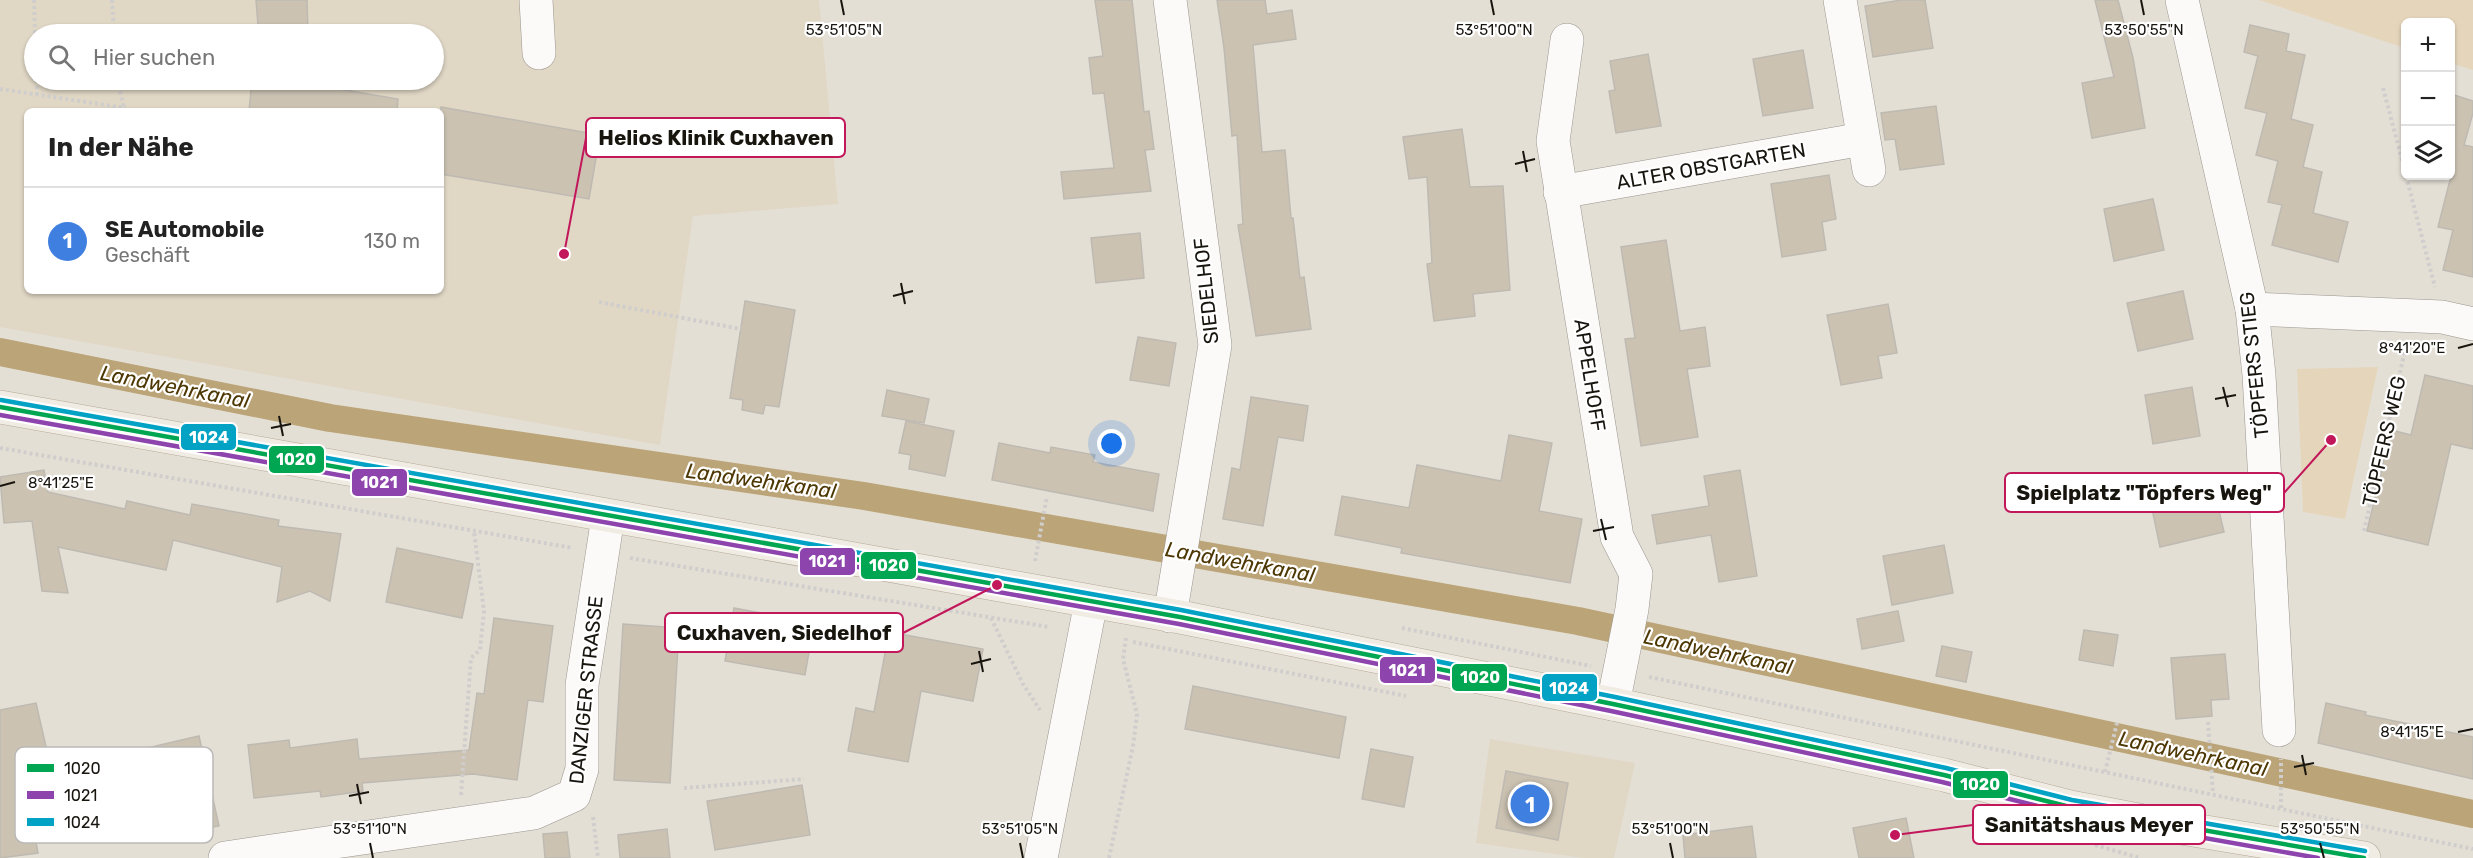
<!DOCTYPE html>
<html lang="de">
<meta charset="utf-8">
<style>
:root{--surface:#fff;--page:#f6f6f6;--text:#222;--muted:#767676;--line:#e0e0e0;--accent:#0b8043}
body{margin:0;font-family:Rubik,sans-serif;background:var(--page);color:var(--text)}
.controls{position:absolute;right:18px;top:18px;display:grid;overflow:hidden;border-radius:9px;box-shadow:0 2px 4px #0004}
.controls button{width:54px;height:54px;display:grid;place-items:center;padding:0;border:0;border-bottom:2px solid var(--line);background:var(--surface);color:var(--text);font:30px sans-serif}
.you{position:absolute;left:1112px;top:444px;width:21px;height:21px;margin:-15px;border:4px solid #fff;border-radius:50%;background:#1a73e8;box-shadow:0 0 0 9px #1a73e833}
.badge{display:grid;place-items:center;width:39px;height:39px;border-radius:50%;background:var(--accent);color:#fff;font-size:20px;font-weight:700}
.pin{position:absolute;translate:-50% -50%;border:3px solid #fff;box-shadow:0 2px 6px #0006}
.list{margin:0;padding:0;list-style:none}
h2{display:flex;justify-content:space-between;align-items:center;height:78px;margin:0;padding:0 24px;font-size:26px}
h2 small{font-size:20px;font-weight:400;color:var(--muted)}
.list li{display:grid;grid-template-columns:39px 1fr auto;gap:18px;align-items:center;box-sizing:border-box;height:108px;padding:0 24px;border-top:2px solid var(--line)}
.list b{display:block;font-size:22px;white-space:nowrap}
.list p{margin:0;font-size:20px;white-space:nowrap;color:var(--muted)}
.list em{font-size:20px;font-style:normal;color:var(--muted)}
.icon{flex:none;width:33px;height:33px;fill:none;stroke:currentColor;stroke-width:2;stroke-linecap:round;stroke-linejoin:round}
.map{position:relative;flex:none;width:2473px;height:858px;overflow:hidden}
.search{position:absolute;background:var(--surface);box-shadow:0 2px 4px #0004;left:24px;top:24px;width:420px;height:66px;display:flex;align-items:center;gap:15px;box-sizing:border-box;padding:0 21px;border-radius:33px;color:var(--muted);font-size:22px}
.panel{position:absolute;background:var(--surface);box-shadow:0 2px 4px #0004;left:24px;top:108px;width:420px;height:186px;border-radius:9px}
.map>svg:first-child{display:block}
.built{fill:#e0d7c5;fill-rule:evenodd}
.green{fill:#e5d6bb}
.lines{fill:none;stroke-linecap:round;stroke-linejoin:round}
.canal{stroke:#bba477;stroke-width:28}
.building{fill:#cbc2b2;stroke:#bebab2;stroke-width:1.5}
.minor-casing{stroke:#99958d;stroke-width:34}
.major-casing{stroke:#b3aa98;stroke-width:34}
.path{stroke:#d0cecc;stroke-width:4;stroke-dasharray:3 3;stroke-linecap:butt}
.minor{stroke:#fbfaf9;stroke-width:33}
.major{stroke:#f1ece3;stroke-width:33}
.bus-1-casing{stroke:#fff;stroke-width:9}
.bus-2-casing{stroke:#fff;stroke-width:9}
.bus-3-casing{stroke:#fff;stroke-width:9}
.bus-1{stroke:#00a651;stroke-width:4.5}
.bus-2{stroke:#8e44ad;stroke-width:4.5}
.bus-3{stroke:#01a2c4;stroke-width:4.5}
.ticks{fill:none;stroke:#18150f;stroke-width:2}
.labels{text-anchor:middle;stroke-width:4.5;stroke-linejoin:round;paint-order:stroke}
.street-label{font-size:20px;fill:#18150f;stroke:#fff}
.water-label{font-size:21px;font-style:italic;fill:#4d3703;stroke:#fff}
.key{fill:#fff;stroke:#bab9b7;stroke-width:1.5}
.key-label{font-size:16px;fill:#18150f}
.ticks-label{font-size:15px;text-anchor:middle;fill:#18150f;stroke:#fff;stroke-width:4.5;stroke-linejoin:round;paint-order:stroke}
.leader{fill:none;stroke:#c2185b;stroke-width:2}
.callout-dot{fill:#c2185b;stroke:#fff;stroke-width:2}
.callout{fill:#fff;stroke:#c2185b;stroke-width:2}
.callout-label{font-size:21px;text-anchor:middle;font-weight:bold;fill:#18150f}
.line-badge{stroke:#fff;stroke-width:2}
.badge-label{font-size:16px;text-anchor:middle;font-weight:bold;fill:#fff}
</style>
<div class="map">
<svg width="2473" height="858" viewBox="0 0 2473 858">
<rect width="100%" height="100%" fill="#e4dfd5"/>
<g class="built">
<path d="M0,0H819L838,204L693,216L660,445L0,327ZM34,34H434V80H34ZM27,111H441V291H27Z"/>
<polygon points="1490,739 1635,763 1614,858 1584,858 1476,843"/>
</g>
<g class="green">
<polygon points="2259,0 2473,0 2473,70 2451,63 2450,22 2406,22 2405,48"/>
<polygon points="2378,367 2345,519 2303,512 2297,369"/>
</g>
<g class="lines">
<polyline class="canal" points="0,352 330,418 864,496 1578,621 2473,814"/>
</g>
<g class="building">
<polygon points="256,0 307,0 308,34 275,34 275,25 258,25"/>
<polygon points="1095,0 1132,0 1144,112 1149,111 1154,149 1145,150 1151,191 1064,199 1061,172 1114,168 1104,93 1093,94 1089,58 1103,56"/>
<polygon points="1217,0 1265,0 1267,14 1292,10 1296,39 1253,45 1262,152 1285,150 1291,218 1293,218 1300,278 1304,277 1311,329 1256,336 1238,225 1243,224 1237,135 1232,136 1224,48"/>
<polygon points="1901,0 1925,0 1933,48 1873,57 1865,6"/>
<polygon points="2095,0 2118,0 2133,58 2145,128 2092,138 2082,83 2114,77"/>
<polygon points="2250,25 2289,34 2286,51 2305,55 2291,119 2313,125 2303,167 2322,172 2313,213 2348,222 2338,262 2272,245 2282,205 2268,202 2278,161 2256,155 2267,113 2245,108 2258,56 2244,52"/>
<polygon points="1803,50 1813,108 1763,116 1753,59"/>
<polygon points="1648,54 1661,126 1616,133 1609,91 1615,90 1610,61"/>
<polygon points="252,80 310,80 310,84 398,99 397,111 249,111"/>
<polygon points="2451,94 2473,101 2473,113 2464,145 2473,147 2473,277 2443,270 2453,230 2438,227 2451,176"/>
<polygon points="1936,106 1944,164 1900,170 1895,139 1885,140 1881,113"/>
<polygon points="441,107 600,135 589,199 441,174"/>
<polygon points="1462,129 1470,187 1503,186 1510,290 1473,294 1475,316 1434,321 1427,264 1432,263 1427,177 1409,179 1403,137"/>
<polygon points="1829,175 1836,219 1822,222 1826,250 1782,257 1771,184"/>
<polygon points="2153,199 2164,250 2114,261 2104,209"/>
<polygon points="1140,233 1144,278 1096,283 1091,238"/>
<polygon points="1666,240 1680,331 1705,327 1710,366 1687,369 1698,437 1641,446 1625,339 1635,338 1621,247"/>
<polygon points="2183,291 2193,339 2138,351 2127,303"/>
<polygon points="745,301 795,310 779,407 765,405 763,414 742,410 743,400 730,398"/>
<polygon points="1888,304 1897,353 1878,356 1882,378 1841,385 1827,315"/>
<polygon points="1138,337 1176,343 1169,386 1130,380"/>
<polygon points="2425,375 2473,386 2473,449 2451,444 2428,545 2367,531 2391,430 2411,435"/>
<polygon points="2192,387 2200,436 2153,444 2145,395"/>
<polygon points="887,390 929,399 924,423 882,416"/>
<polygon points="1251,397 1308,406 1303,441 1278,437 1263,526 1223,519 1232,468 1240,470"/>
<polygon points="906,421 954,431 945,476 909,469 911,455 899,453"/>
<polygon points="1509,435 1552,443 1539,511 1582,519 1570,583 1401,553 1402,548 1335,535 1342,496 1409,508 1417,465 1501,481"/>
<polygon points="999,443 1050,453 1051,447 1095,455 1093,462 1159,474 1153,511 992,480"/>
<polygon points="44,470 48,492 125,509 127,501 190,515 192,504 279,520 278,526 341,534 330,601 310,591 277,602 282,567 173,540 166,570 58,547 68,593 42,591 32,521 4,523 0,477"/>
<polygon points="1740,470 1757,576 1719,582 1711,535 1657,544 1652,515 1709,506 1704,476"/>
<polygon points="2213,485 2224,532 2160,547 2150,499"/>
<polygon points="1944,545 1953,593 1892,605 1883,556"/>
<polygon points="397,548 473,564 462,618 386,602"/>
<polygon points="734,608 814,623 805,675 725,661"/>
<polygon points="1898,611 1904,641 1862,649 1857,619"/>
<polygon points="494,618 553,626 543,702 528,700 517,780 473,774 362,783 363,791 321,797 320,791 254,798 248,745 289,740 290,748 357,739 359,759 469,750 477,693 484,694"/>
<polygon points="623,624 679,628 670,783 614,780"/>
<polygon points="2084,630 2118,635 2113,666 2079,660"/>
<polygon points="889,632 983,649 973,701 921,691 908,762 848,751 856,708 874,712"/>
<polygon points="1942,646 1972,652 1966,682 1936,676"/>
<polygon points="2225,654 2229,699 2211,700 2212,716 2176,719 2171,658"/>
<polygon points="1193,686 1346,717 1339,758 1185,729"/>
<polygon points="36,703 52,773 41,775 51,821 33,825 38,853 0,858 0,710"/>
<polygon points="2326,703 2366,712 2365,715 2473,737 2473,779 2318,743"/>
<polygon points="199,736 219,826 153,838 134,751"/>
<polygon points="1371,749 1413,757 1404,807 1362,799"/>
<polygon points="1506,771 1568,783 1558,840 1496,828"/>
<polygon points="802,785 810,835 715,850 707,801"/>
<polygon points="1906,818 1914,858 1859,858 1853,828"/>
<polygon points="1752,826 1756,858 1685,858 1683,835"/>
<polygon points="667,829 670,858 620,858 618,835"/>
<polygon points="567,832 570,858 545,858 543,834"/>
</g>
<g class="lines">
<defs>
<g id="minor">
<polyline points="536,0 539,53"/>
<polyline points="1170,0 1215,345 1170,616"/>
<polyline points="1840,0 1869,170"/>
<polyline points="2182,0 2252,309 2259,375 2279,730"/>
<polyline points="1567,40 1553,141 1617,537 1636,574 1632,609 1613,704"/>
<polyline points="1560,192 1863,139"/>
<polyline points="2252,309 2442,317 2473,324"/>
<polyline points="225,858 534,813 574,795 582,769 582,685 608,517"/>
<polyline points="1041,858 1091,602"/>
</g>
<polyline id="major" points="0,407 1180,617 1613,704 1944,775 2070,807 2175,827 2364,858"/>
</defs>
<use href="#minor" class="minor-casing"/>
<use href="#major" class="major-casing"/>
<g class="path">
<polyline points="34,0 35,34"/>
<polyline points="112,0 114,34"/>
<polyline points="37,80 37,95"/>
<polyline points="117,80 125,111"/>
<polyline points="2383,88 2406,175"/>
<polyline points="0,89 126,108"/>
<polyline points="2406,176 2435,287"/>
<polyline points="599,302 741,329"/>
<polyline points="0,448 573,548"/>
<polyline points="2364,531 2406,346"/>
<polyline points="630,558 1049,627"/>
<polyline points="1035,561 1047,496"/>
<polyline points="991,618 1023,684 1040,710"/>
<polyline points="1402,628 1591,666"/>
<polyline points="1133,642 1406,696"/>
<polyline points="1649,677 2473,849"/>
<polyline points="2208,722 2213,794"/>
<polyline points="2105,772 2117,723"/>
<polyline points="684,788 804,779"/>
<polyline points="461,795 471,658 480,650 484,611 474,531"/>
<polyline points="2281,808 2281,759"/>
<polyline points="593,817 598,858"/>
<polyline points="2095,845 2140,858"/>
<polyline points="1109,858 1133,746 1137,714 1123,659 1126,638"/>
</g>
<use href="#minor" class="minor"/>
<use href="#major" class="major"/>
<defs>
<polyline id="bus-1" points="0,407 1180,617 1613,704 1944,775 2070,807 2364,858"/>
<polyline id="bus-2" points="0,415 1179,624 1611,711 1942,782 2069,814 2318,858"/>
<polyline id="bus-3" points="1,400 1181,610 1615,697 1946,768 2072,800 2365,851"/>
</defs>
<use href="#bus-1" class="bus-1-casing"/>
<use href="#bus-2" class="bus-2-casing"/>
<use href="#bus-3" class="bus-3-casing"/>
<use href="#bus-1" class="bus-1"/>
<use href="#bus-2" class="bus-2"/>
<use href="#bus-3" class="bus-3"/>
</g>
<path class="ticks" d="M841,0L844,15M1491,0L1494,15M2141,0L2144,15M1523,151L1527,172M1515,164L1535,159M901,283L905,304M893,296L913,291M2458,348L2473,344M2223,387L2228,407M2215,399L2236,395M279,416L283,436M271,428L291,424M0,486L15,482M1601,519L1606,540M1593,531L1614,527M979,651L983,672M971,664L991,659M2458,732L2473,729M2302,755L2306,775M2294,767L2314,763M357,784L361,804M349,796L369,792M370,843L373,858M1020,843L1023,858M1670,843L1673,858M2320,843L2324,858"/>
<g class="labels">
<g class="street-label">
<text transform="translate(1711 166) rotate(-10)" y="7">ALTER OBSTGARTEN</text>
<text transform="translate(1206 291) rotate(-96)" y="7">SIEDELHOF</text>
<text transform="translate(2254 365) rotate(-96)" y="7">TÖPFERS STIEG</text>
<text transform="translate(1590 375) rotate(81)" y="7">APPELHOFF</text>
<text transform="translate(2384 441) rotate(-77)" y="7">TÖPFERS WEG</text>
<text transform="translate(586 690) rotate(-84)" y="7">DANZIGER STRASSE</text>
</g>
<g class="water-label">
<text transform="translate(175 387) rotate(11)" y="7">Landwehrkanal</text>
<text transform="translate(761 481) rotate(8)" y="7">Landwehrkanal</text>
<text transform="translate(1240 562) rotate(10)" y="7">Landwehrkanal</text>
<text transform="translate(1718 652) rotate(12)" y="7">Landwehrkanal</text>
<text transform="translate(2193 754) rotate(12)" y="7">Landwehrkanal</text>
</g>
</g>
<rect x="15" y="747" width="198" height="96" rx="9" class="key"/>
<rect x="27" y="764" width="27" height="8" fill="#00a651"/>
<rect x="27" y="791" width="27" height="8" fill="#8e44ad"/>
<rect x="27" y="818" width="27" height="8" fill="#01a2c4"/>
<g class="key-label">
<text x="64" y="774">1020</text>
<text x="64" y="801">1021</text>
<text x="64" y="828">1024</text>
</g>
<g class="ticks-label">
<text x="844" y="35">53°51'05"N</text>
<text x="1494" y="35">53°51'00"N</text>
<text x="2144" y="35">53°50'55"N</text>
<text x="2412" y="353">8°41'20"E</text>
<text x="61" y="488">8°41'25"E</text>
<text x="2412" y="737">8°41'15"E</text>
<text x="370" y="834">53°51'10"N</text>
<text x="1020" y="834">53°51'05"N</text>
<text x="1670" y="834">53°51'00"N</text>
<text x="2320" y="834">53°50'55"N</text>
</g>
<path class="leader" d="M564 254L586 138M2331 440L2284 493M997 585L903 633M1895 835L1973 825"/>
<g class="callout-dot">
<circle cx="564" cy="254" r="6"/>
<circle cx="2331" cy="440" r="6"/>
<circle cx="997" cy="585" r="6"/>
<circle cx="1895" cy="835" r="6"/>
</g>
<g class="callout">
<rect x="586" y="118" width="259" height="39" rx="6"/>
<rect x="2005" y="473" width="279" height="39" rx="6"/>
<rect x="665" y="613" width="238" height="39" rx="6"/>
<rect x="1973" y="805" width="232" height="39" rx="6"/>
</g>
<g class="callout-label">
<text x="716" y="145">Helios Klinik Cuxhaven</text>
<text x="2144" y="500">Spielplatz "Töpfers Weg"</text>
<text x="784" y="640">Cuxhaven, Siedelhof</text>
<text x="2089" y="832">Sanitätshaus Meyer</text>
</g>
<g class="line-badge">
<rect x="180" y="423" width="57" height="28" rx="6" fill="#01a2c4"/>
<rect x="268" y="445" width="57" height="29" rx="6" fill="#00a651"/>
<rect x="351" y="468" width="57" height="29" rx="6" fill="#8e44ad"/>
<rect x="799" y="547" width="57" height="29" rx="6" fill="#8e44ad"/>
<rect x="860" y="551" width="57" height="29" rx="6" fill="#00a651"/>
<rect x="1379" y="656" width="57" height="28" rx="6" fill="#8e44ad"/>
<rect x="1451" y="663" width="57" height="29" rx="6" fill="#00a651"/>
<rect x="1541" y="673" width="57" height="29" rx="6" fill="#01a2c4"/>
<rect x="1952" y="770" width="57" height="29" rx="6" fill="#00a651"/>
</g>
<g class="badge-label">
<text x="209" y="443">1024</text>
<text x="296" y="465">1020</text>
<text x="379" y="488">1021</text>
<text x="827" y="567">1021</text>
<text x="889" y="571">1020</text>
<text x="1407" y="676">1021</text>
<text x="1480" y="683">1020</text>
<text x="1569" y="694">1024</text>
<text x="1980" y="790">1020</text>
</g>
</svg>
<div class="controls">
<button>+</button>
<button>−</button>
<button><svg class="icon" aria-label="layers" viewBox="0 0 24 24"><path d="M12 4l9 5-9 5-9-5zM3 14l9 5 9-5"/></svg></button>
</div>
<div class="you"></div>
<div class="pin badge" style="left:1530px;top:804px;background:#3f7fe0">1</div>
<div class="search"><svg class="icon" aria-label="search" viewBox="0 0 24 24"><circle cx="10" cy="10" r="6"/><path d="M15 15l6 6"/></svg>Hier suchen</div>
<section class="panel">
<h2>In der Nähe<small></small></h2>
<ul class="list">
<li><span class="badge" style="background:#3f7fe0">1</span><div><b>SE Automobile</b><p>Geschäft</p></div><em>130 m</em></li>
</ul>
</section>
</div>
